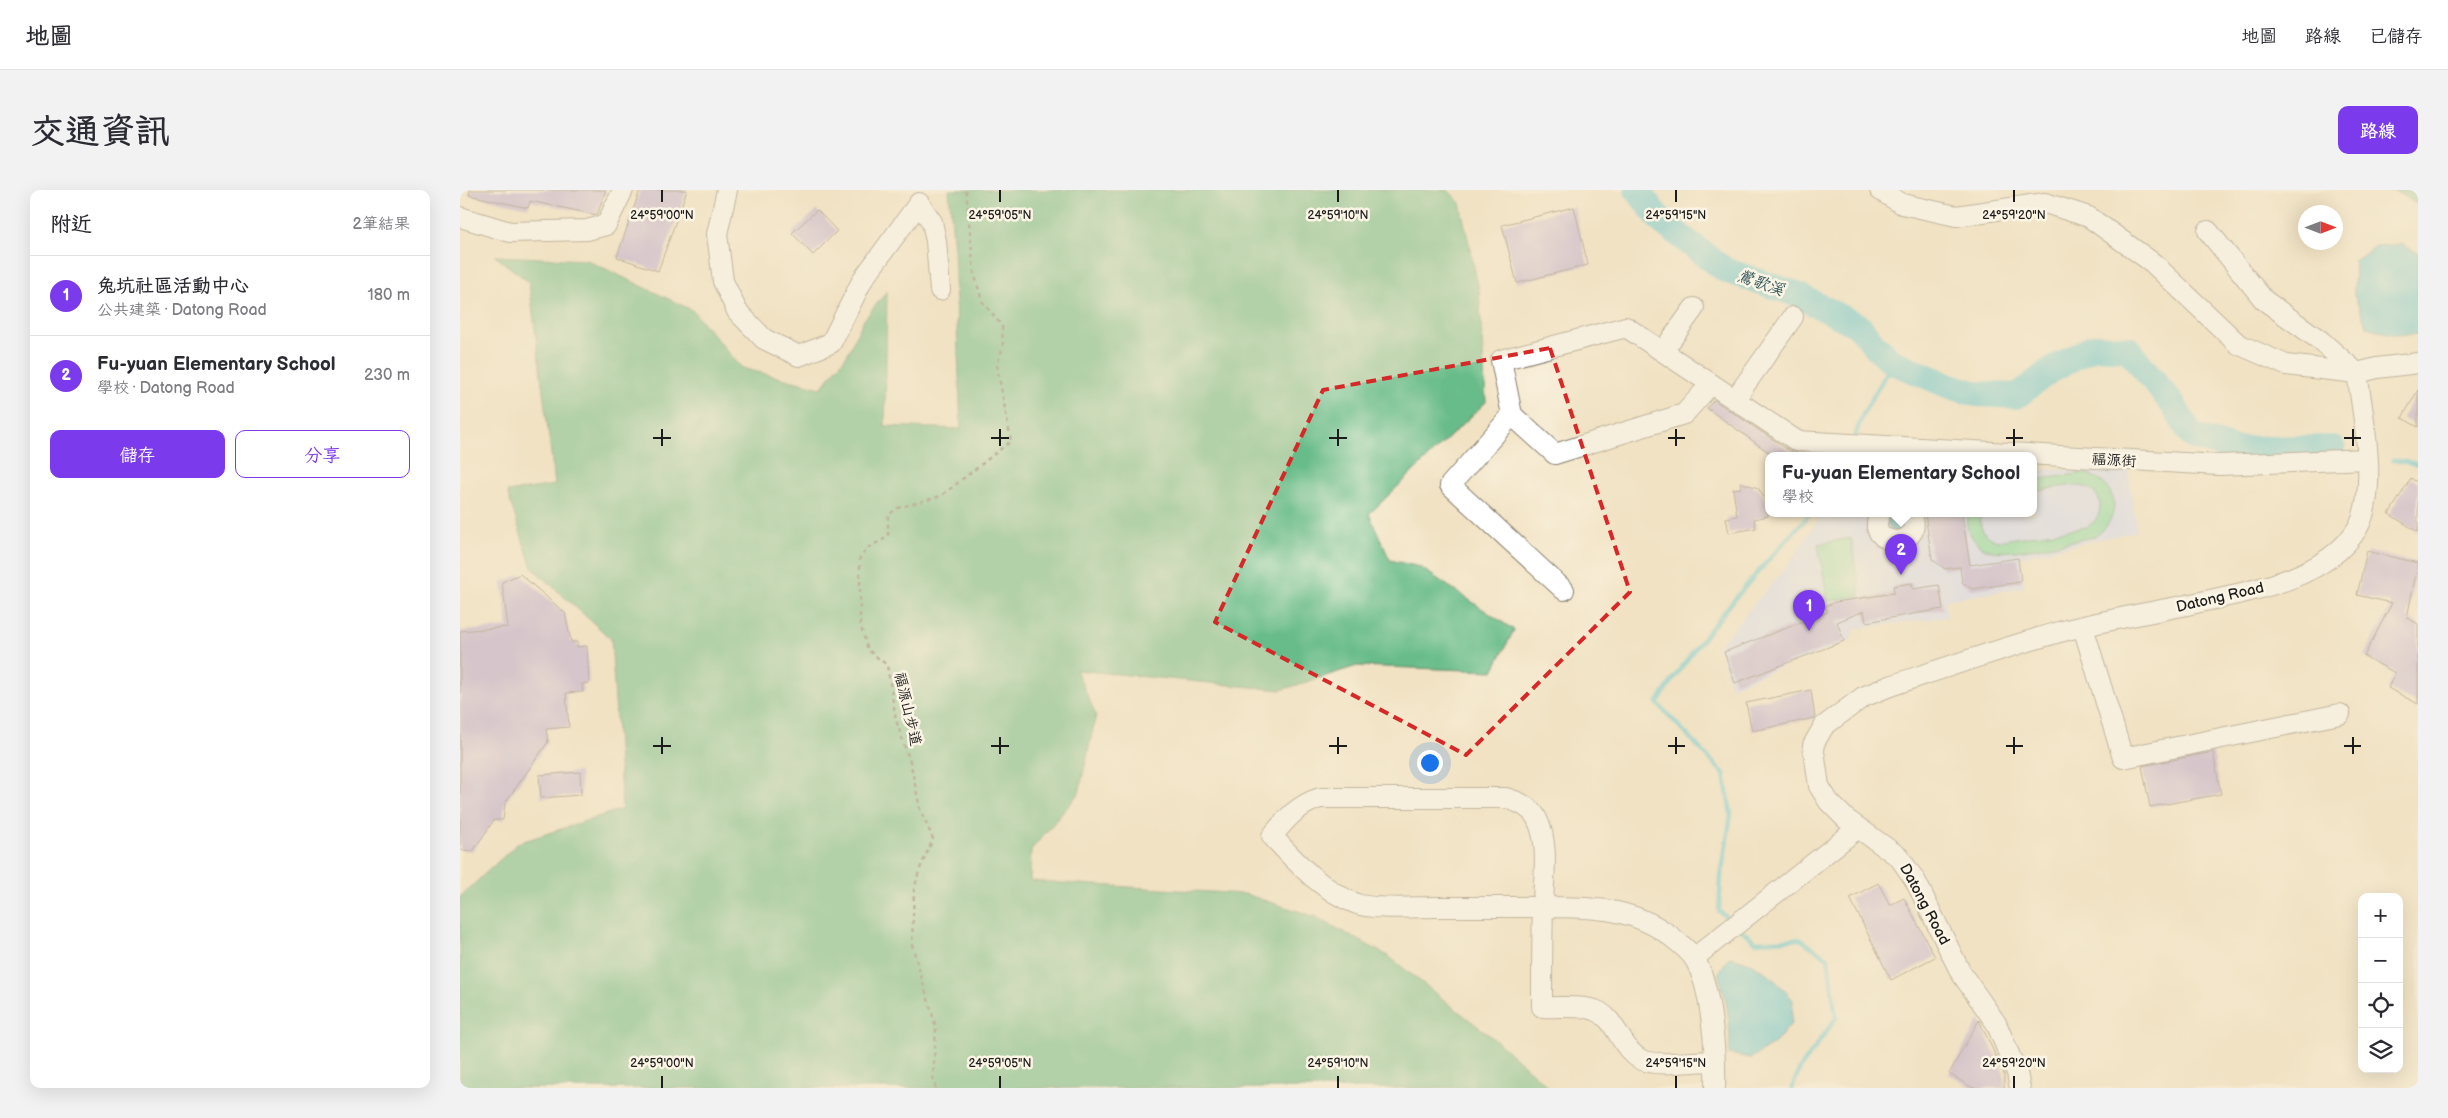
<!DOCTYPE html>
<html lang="zh-TW">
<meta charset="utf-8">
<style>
:root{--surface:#fff;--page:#f2f2f3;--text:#2b2b33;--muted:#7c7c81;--line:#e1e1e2;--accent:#7c3aed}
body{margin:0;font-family:"Balsamiq Sans","LXGW WenKai TC",sans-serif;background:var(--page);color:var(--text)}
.controls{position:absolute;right:15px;bottom:15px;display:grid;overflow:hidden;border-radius:10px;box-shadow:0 5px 20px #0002}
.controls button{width:45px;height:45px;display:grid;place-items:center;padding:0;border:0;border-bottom:1px solid var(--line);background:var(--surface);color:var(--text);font:25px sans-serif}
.compass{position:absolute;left:1838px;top:15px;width:45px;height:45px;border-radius:50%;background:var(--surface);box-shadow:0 5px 20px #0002;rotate:90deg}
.you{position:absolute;left:969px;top:572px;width:18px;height:18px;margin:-12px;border:4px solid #fff;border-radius:50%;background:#1a73e8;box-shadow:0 0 0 8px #1a73e833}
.badge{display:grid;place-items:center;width:32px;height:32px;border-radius:50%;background:var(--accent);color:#fff;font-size:16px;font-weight:700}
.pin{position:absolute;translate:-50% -41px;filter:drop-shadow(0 1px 2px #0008)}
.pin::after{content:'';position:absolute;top:26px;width:18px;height:15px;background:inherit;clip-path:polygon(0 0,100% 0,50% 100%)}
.popup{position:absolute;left:1305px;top:262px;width:272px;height:65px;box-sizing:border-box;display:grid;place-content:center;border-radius:10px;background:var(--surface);filter:drop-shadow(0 1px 4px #0005);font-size:16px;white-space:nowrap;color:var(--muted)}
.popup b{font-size:19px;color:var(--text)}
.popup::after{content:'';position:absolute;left:50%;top:100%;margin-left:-10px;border:10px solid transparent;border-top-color:var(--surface)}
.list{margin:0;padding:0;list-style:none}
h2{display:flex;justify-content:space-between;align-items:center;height:65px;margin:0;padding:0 20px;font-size:21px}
h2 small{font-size:16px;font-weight:400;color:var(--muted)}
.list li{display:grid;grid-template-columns:32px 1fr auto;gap:15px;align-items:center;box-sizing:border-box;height:80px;padding:0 20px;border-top:1px solid var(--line)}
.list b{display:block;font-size:19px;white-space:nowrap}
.list p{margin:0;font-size:16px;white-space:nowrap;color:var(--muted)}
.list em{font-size:16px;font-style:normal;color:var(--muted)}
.actions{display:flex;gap:10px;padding:15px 20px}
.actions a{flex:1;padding:11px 0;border:1px solid var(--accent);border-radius:10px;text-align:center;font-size:18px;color:var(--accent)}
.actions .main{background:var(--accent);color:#fff}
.icon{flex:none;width:28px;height:28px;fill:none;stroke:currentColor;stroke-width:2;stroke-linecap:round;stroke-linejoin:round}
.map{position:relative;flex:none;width:1958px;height:898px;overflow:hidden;border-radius:10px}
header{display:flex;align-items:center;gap:30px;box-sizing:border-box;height:70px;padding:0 25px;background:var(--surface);border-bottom:1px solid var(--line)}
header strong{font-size:24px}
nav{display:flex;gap:28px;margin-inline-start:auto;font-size:18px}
.intro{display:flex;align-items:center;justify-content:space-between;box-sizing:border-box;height:120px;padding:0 30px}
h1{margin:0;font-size:35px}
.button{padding:12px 22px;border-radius:10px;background:var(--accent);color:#fff;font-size:18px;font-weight:700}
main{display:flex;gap:30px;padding:0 30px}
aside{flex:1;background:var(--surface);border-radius:10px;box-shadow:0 5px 20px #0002}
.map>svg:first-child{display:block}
.built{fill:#d1d9f9}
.green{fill:#81dca3;stroke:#4e7c60}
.forest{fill:#68bc89;stroke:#426c52}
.water{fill:#5dc8d6;stroke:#3c7279}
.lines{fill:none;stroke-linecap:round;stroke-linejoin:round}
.stream{stroke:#5dc8d6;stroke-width:4.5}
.river{stroke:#5dc8d6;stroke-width:26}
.building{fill:#b5a3d5}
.minor-casing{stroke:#867f70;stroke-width:22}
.path{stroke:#867f70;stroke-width:2.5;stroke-dasharray:4 4;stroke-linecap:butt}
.minor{stroke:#fff;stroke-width:20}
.marked{fill:none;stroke:#d62828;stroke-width:4;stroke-dasharray:10 6;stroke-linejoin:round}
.ticks{fill:none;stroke:#1c1c1c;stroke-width:2}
.labels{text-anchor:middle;stroke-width:5;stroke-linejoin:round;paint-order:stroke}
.street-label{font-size:15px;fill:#1c1c1c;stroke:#fcf5e5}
.water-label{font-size:16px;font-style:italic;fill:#33585d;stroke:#fcf5e5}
.ticks-label{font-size:12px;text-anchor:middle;fill:#1c1c1c;stroke:#fcf5e5;stroke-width:5;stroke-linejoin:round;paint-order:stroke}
</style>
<header>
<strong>地圖</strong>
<nav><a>地圖</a><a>路線</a><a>已儲存</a></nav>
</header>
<div class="intro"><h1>交通資訊</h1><a class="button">路線</a></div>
<main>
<aside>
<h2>附近<small>2筆結果</small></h2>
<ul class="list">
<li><span class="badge">1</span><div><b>兔坑社區活動中心</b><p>公共建築 · Datong Road</p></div><em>180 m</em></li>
<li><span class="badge">2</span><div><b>Fu-yuan Elementary School</b><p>學校 · Datong Road</p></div><em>230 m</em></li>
</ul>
<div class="actions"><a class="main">儲存</a><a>分享</a></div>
</aside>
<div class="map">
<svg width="1958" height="898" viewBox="0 0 1958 898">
<rect width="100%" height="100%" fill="#fcf5e5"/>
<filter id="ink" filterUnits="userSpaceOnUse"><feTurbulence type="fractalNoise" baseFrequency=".02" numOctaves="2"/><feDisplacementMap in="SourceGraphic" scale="10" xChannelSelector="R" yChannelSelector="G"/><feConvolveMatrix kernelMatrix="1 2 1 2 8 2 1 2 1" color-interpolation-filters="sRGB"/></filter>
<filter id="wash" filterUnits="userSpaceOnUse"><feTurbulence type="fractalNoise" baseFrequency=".0096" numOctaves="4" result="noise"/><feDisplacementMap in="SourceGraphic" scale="20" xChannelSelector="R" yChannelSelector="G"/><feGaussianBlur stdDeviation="1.12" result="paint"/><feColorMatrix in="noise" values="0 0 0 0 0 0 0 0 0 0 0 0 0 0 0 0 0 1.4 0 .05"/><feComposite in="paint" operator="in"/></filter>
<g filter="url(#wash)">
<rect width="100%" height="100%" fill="#f1e2c3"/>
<polygon class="built" points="1668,279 1677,341 1560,367 1565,397 1485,410 1487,427 1394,439 1391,450 1271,497 1259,455 1329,374 1362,324 1574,324 1574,280"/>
<g class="green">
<path d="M1624,283C1658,292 1665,328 1634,347C1610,351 1555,365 1533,361C1516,358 1504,341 1507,324H1520C1518,337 1524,346 1537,351L1627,337C1635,332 1641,325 1640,314C1635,284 1593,299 1574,302V290Z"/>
<polygon points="1391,348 1400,406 1368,411 1358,354"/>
</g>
<g class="forest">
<polygon points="489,0 988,0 1000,13 1019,100 1026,212 909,324 930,370 960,377 1054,440 1033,481 897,476 821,500 616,480 636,525 619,603 571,660 570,691 785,704 856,727 928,766 1034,849 1090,898 0,898 0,707 58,653 162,619 151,449 72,378 47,302 95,295 69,92 35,66 127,70 232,120 282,178 361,198 387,165 403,131 427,101 425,236 501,239 494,60"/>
<polygon points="1933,0 1958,0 1958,15"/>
</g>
<g class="water">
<polygon points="1942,54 1958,63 1958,144 1935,145 1907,137 1894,105 1895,71 1916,56"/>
<circle cx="1436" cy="333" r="9"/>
<path d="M1269,767C1299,772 1314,788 1333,810L1331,834L1314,854L1291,868L1269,864C1272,835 1267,811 1258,784Z"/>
</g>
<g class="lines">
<g class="stream">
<polyline points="1394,249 1403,224 1433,172"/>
<polyline points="1933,270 1958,274"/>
<path d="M1271,731L1259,721L1261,686L1271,624L1264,584L1197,513C1241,445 1295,384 1350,324"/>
<polyline points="1279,738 1296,752 1340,749 1368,768 1376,828 1339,880 1332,898"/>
</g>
<polyline class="river" points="1177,0 1202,32 1265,80 1333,103 1399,136 1415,156 1433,172 1487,195 1516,204 1557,206 1591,180 1633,157 1668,159 1713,215 1732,246 1773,259 1873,258"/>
</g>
<g id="blocks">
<g class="building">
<polygon points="10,0 146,0 137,25 70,11 68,18 9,5"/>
<polygon points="180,0 227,0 198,81 157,67"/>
<polygon points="1114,17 1128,75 1057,93 1042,35"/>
<polygon points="357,20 377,41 353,65 332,43"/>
<polygon points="1958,200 1958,237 1942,228"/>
<polygon points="1254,210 1330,261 1342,266 1314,266 1247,218"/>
<polygon points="1951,288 1958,293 1958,342 1929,324"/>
<polygon points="1280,292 1298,298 1308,313 1308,326 1294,329 1296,338 1269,343 1266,328 1277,326 1273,299 1281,298"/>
<polygon points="1465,324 1502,324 1510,375 1558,368 1561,392 1512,399 1502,392 1500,377 1485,379 1472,369"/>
<polygon points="1907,361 1958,373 1947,428 1958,434 1958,514 1928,498 1935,483 1904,466 1932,413 1897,405"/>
<polygon points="60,384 105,423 111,452 117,452 117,457 127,456 129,493 122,494 123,502 106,503 109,537 86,539 88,552 45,613 43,630 34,630 13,661 0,660 0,441 48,437 42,392"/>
<polygon points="1452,393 1453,399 1479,395 1483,419 1406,432 1404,421 1377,432 1384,451 1275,493 1264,462 1368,422 1365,416 1376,412 1434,403 1433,396"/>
<polygon points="1351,500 1355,528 1292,541 1286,513"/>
<polygon points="1753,562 1761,604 1690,617 1682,576"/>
<polygon points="120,582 121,605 81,608 79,585"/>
<polygon points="1418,693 1430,715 1444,708 1475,767 1431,790 1390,708"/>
<polygon points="1519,830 1544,884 1544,898 1513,898 1489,884"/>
</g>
</g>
</g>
<g filter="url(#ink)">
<use href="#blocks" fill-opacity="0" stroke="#867f70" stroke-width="1"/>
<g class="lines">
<defs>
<g id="minor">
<polyline points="267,0 257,44 263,91 277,121 304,149 339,166 371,153 403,89 459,13 472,32 476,51 480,100"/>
<path d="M1420,0L1442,14L1496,26L1585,13L1629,27L1693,73L1778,154L1826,175L1897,183C1903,225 1919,303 1897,339C1864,393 1778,403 1722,416C1682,424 1642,431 1603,441C1545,457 1487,477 1430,496L1403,507L1364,536L1353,555L1359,596L1369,612L1386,629L1439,667L1455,690L1501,783L1536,833L1557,883L1560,898"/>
<polyline points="0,27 50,42 127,40 146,35 163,0"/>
<polyline points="1748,41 1804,110 1861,151 1897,183 1917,178 1958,173"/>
<polyline points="1203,161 1234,118"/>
<polyline points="1275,209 1333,127"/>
<polyline points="1052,225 1095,264 1224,224 1251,194"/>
<path d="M1420,324C1403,358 1467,361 1451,324"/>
<polyline points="1104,400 990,295 1052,225 1041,170 1166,137 1337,251 1759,275 1907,269"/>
<polyline points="1623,437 1663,568 1880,524"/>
<polyline points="1234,768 1398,638"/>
<path d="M1254,871C1235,871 1198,877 1182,870C1160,860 1157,828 1135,820C1119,815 1098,818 1082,817C1082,784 1082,750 1083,717C1083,690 1090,654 1077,629C1071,617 1057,611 1045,608H860C838,615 827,628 812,646C837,673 861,700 897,714C914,720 956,717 976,717C1006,717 1037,717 1067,717C1117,717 1167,714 1209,745C1218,752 1227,758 1234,768C1252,797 1256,864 1255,898"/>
</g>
</defs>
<use href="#minor" class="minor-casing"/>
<polyline class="path" points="476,898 473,891 476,837 452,755 454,700 459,681 473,649 460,619 451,575 436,530 427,475 408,460 400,434 400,367 409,357 428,347 428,325 438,318 481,306 551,251 537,176 543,156 542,136 522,111 514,83 506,0"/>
<use href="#minor" class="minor"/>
</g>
</g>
<path d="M0 0H1958V898H0ZM1090,158L1170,402L1006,565L755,432L863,200Z" fill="#f1e2c3" fill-opacity=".55" fill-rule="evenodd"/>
<path class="marked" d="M1090,158L1170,402L1006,565L755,432L863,200Z"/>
<path class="ticks" d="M202,0V12M540,0V12M878,0V12M1216,0V12M1554,0V12M202,239V256M540,239V256M878,239V256M1216,239V256M1554,239V256M1893,239V256M193,248H211M531,248H549M869,248H887M1208,248H1225M1546,248H1563M1884,248H1901M202,547V564M540,547V564M878,547V564M1216,547V564M1554,547V564M1893,547V564M193,556H211M531,556H549M869,556H887M1208,556H1225M1546,556H1563M1884,556H1901M202,886V898M540,886V898M878,886V898M1216,886V898M1554,886V898"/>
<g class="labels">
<g class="street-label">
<text transform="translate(1654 270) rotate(3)" y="5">福源街</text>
<text transform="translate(1760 407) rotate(-13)" y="5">Datong Road</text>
<text transform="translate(448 519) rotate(77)" y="5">福源山步道</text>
<text transform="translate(1465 714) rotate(62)" y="5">Datong Road</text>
</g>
<g class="water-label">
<text transform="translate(1301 92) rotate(19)" y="6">鶯歌溪</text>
</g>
</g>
<g class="ticks-label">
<text x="202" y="29">24°59'00"N</text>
<text x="540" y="29">24°59'05"N</text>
<text x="878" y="29">24°59'10"N</text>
<text x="1216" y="29">24°59'15"N</text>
<text x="1554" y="29">24°59'20"N</text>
<text x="202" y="877">24°59'00"N</text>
<text x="540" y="877">24°59'05"N</text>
<text x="878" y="877">24°59'10"N</text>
<text x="1216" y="877">24°59'15"N</text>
<text x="1554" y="877">24°59'20"N</text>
</g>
</svg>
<div class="controls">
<button>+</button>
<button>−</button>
<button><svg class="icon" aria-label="locate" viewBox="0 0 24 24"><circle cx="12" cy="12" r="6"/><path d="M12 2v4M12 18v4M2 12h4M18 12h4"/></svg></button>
<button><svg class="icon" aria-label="layers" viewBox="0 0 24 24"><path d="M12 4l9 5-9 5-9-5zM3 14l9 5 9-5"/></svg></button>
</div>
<svg class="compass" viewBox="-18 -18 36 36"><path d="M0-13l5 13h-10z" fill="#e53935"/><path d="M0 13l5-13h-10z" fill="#7c7c81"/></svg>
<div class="you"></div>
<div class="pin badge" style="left:1349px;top:441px">1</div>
<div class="pin badge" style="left:1441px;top:385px">2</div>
<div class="popup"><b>Fu-yuan Elementary School</b>學校</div>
</div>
</main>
